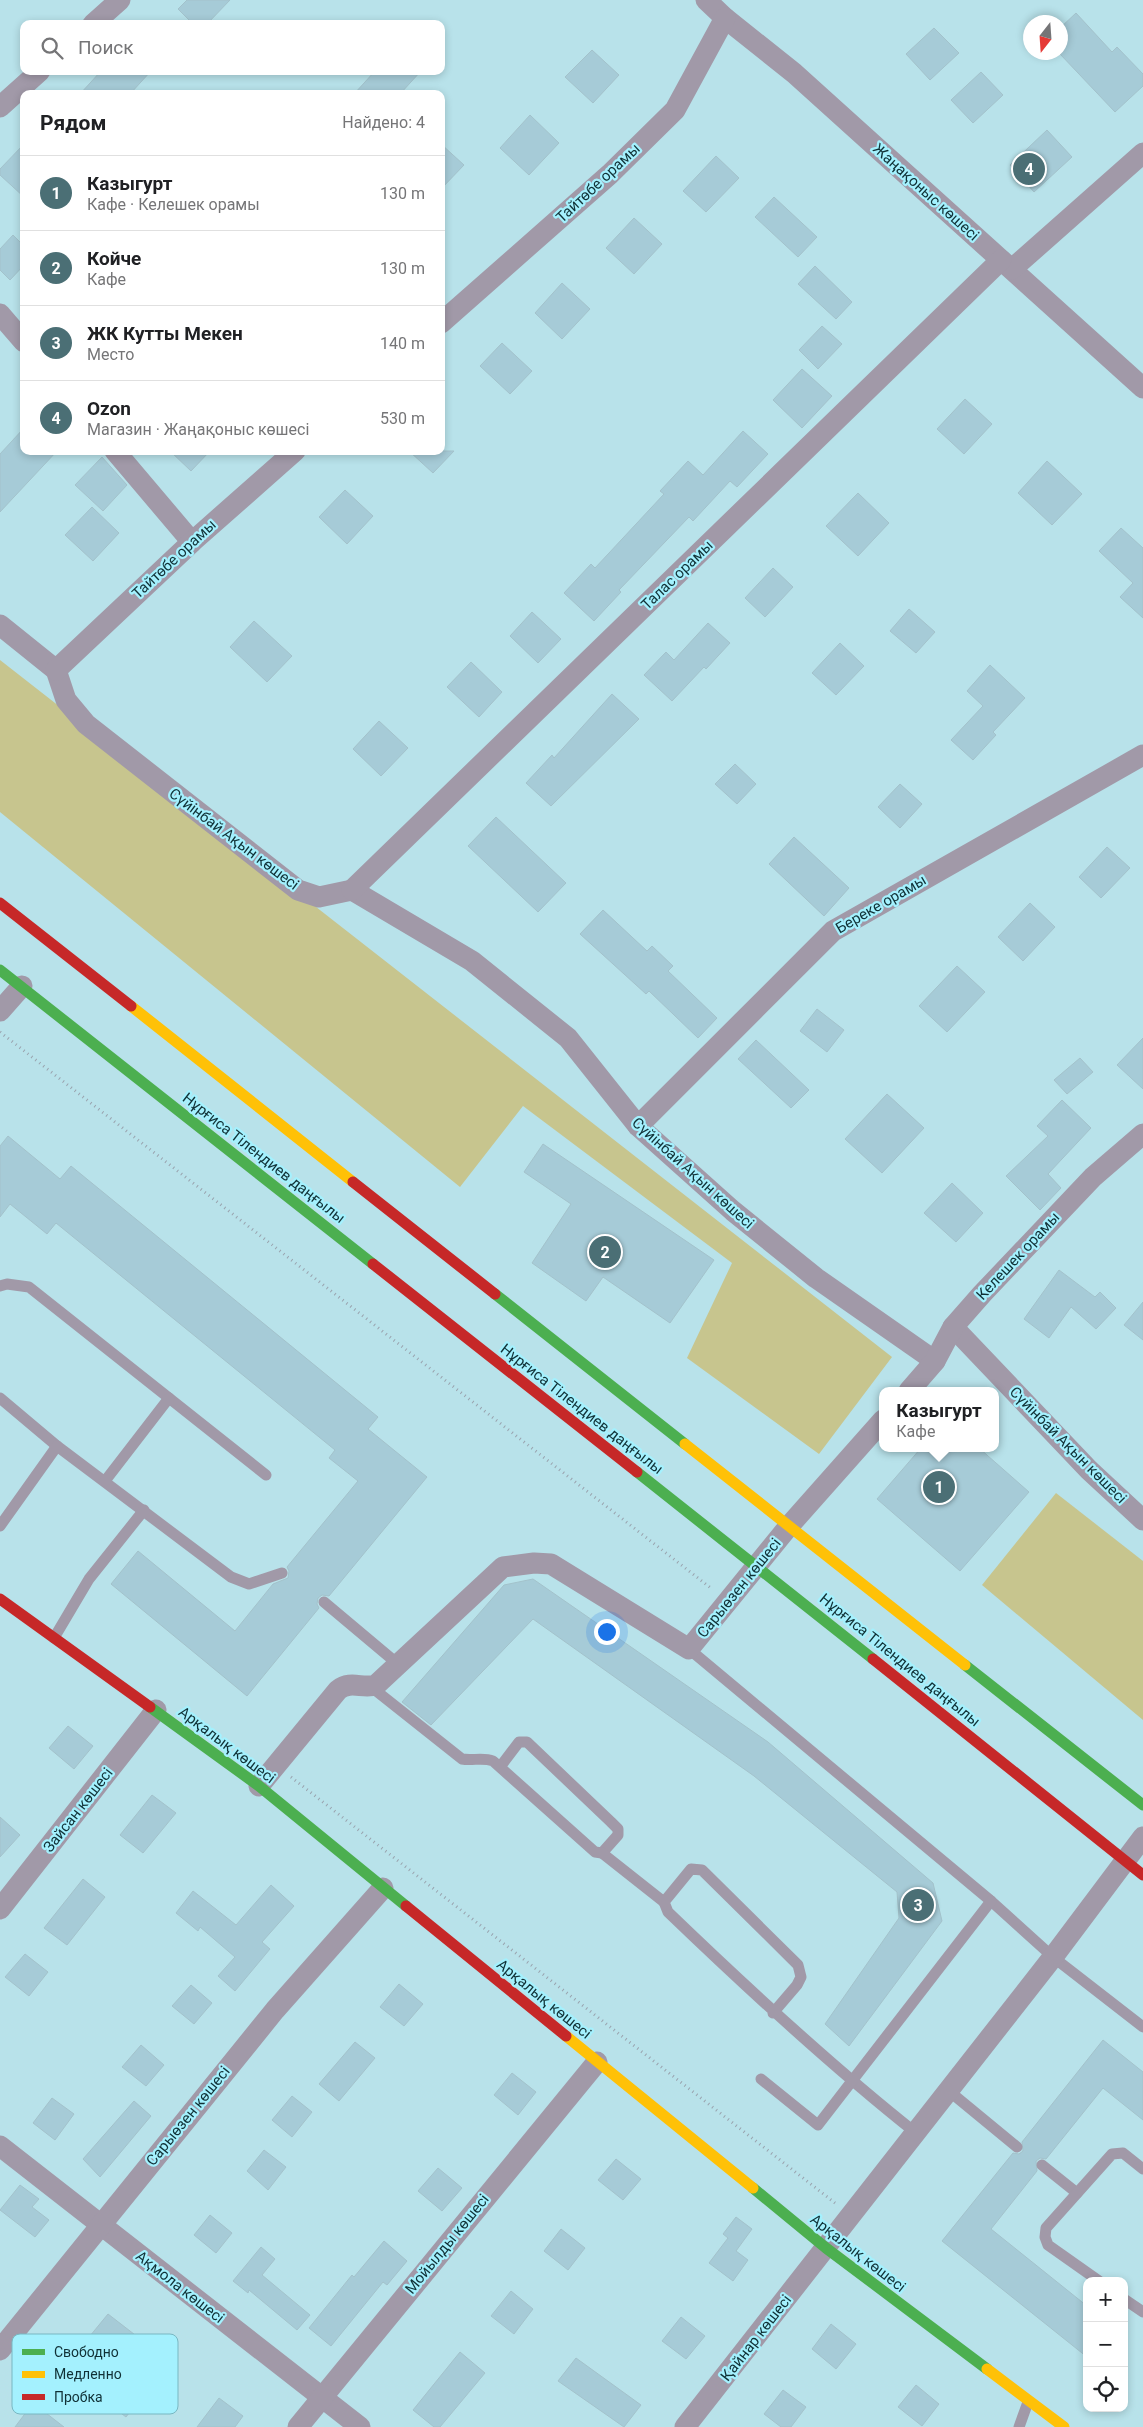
<!DOCTYPE html>
<html lang="ru">
<meta charset="utf-8">
<style>
:root{--surface:#fff;--page:#f6f6f6;--text:#202124;--muted:#757577;--line:#e0e0e0;--accent:#4b6f75}
body{margin:0;font-family:Roboto,sans-serif;background:var(--page);color:var(--text)}
.controls{position:absolute;right:15px;bottom:15px;display:grid;overflow:hidden;border-radius:10px;box-shadow:0 2px 8px #0003}
.controls button{width:45px;height:45px;display:grid;place-items:center;padding:0;border:0;border-bottom:1px solid var(--line);background:var(--surface);color:var(--text);font:25px sans-serif}
.compass{position:absolute;left:1023px;top:15px;width:45px;height:45px;border-radius:50%;background:var(--surface);box-shadow:0 2px 8px #0003;rotate:197deg}
.you{position:absolute;left:606px;top:1631px;width:18px;height:18px;margin:-12px;border:4px solid #fff;border-radius:50%;background:#1a73e8;box-shadow:0 0 0 8px #1a73e833}
.badge{display:grid;place-items:center;width:32px;height:32px;border-radius:50%;background:var(--accent);color:#fff;font-size:16px;font-weight:700}
.pin{position:absolute;translate:-50% -50%;border:2px solid #fff;box-shadow:0 1px 5px #0006}
.popup{position:absolute;left:879px;top:1387px;width:120px;height:65px;box-sizing:border-box;display:grid;place-content:center;border-radius:10px;background:var(--surface);filter:drop-shadow(0 1px 4px #0005);font-size:16px;white-space:nowrap;color:var(--muted)}
.popup b{font-size:19px;color:var(--text)}
.popup::after{content:'';position:absolute;left:50%;top:100%;margin-left:-10px;border:10px solid transparent;border-top-color:var(--surface)}
.list{margin:0;padding:0;list-style:none}
h2{display:flex;justify-content:space-between;align-items:center;height:65px;margin:0;padding:0 20px;font-size:21px}
h2 small{font-size:16px;font-weight:400;color:var(--muted)}
.list li{display:grid;grid-template-columns:32px 1fr auto;gap:15px;align-items:center;box-sizing:border-box;height:75px;padding:0 20px;border-top:1px solid var(--line)}
.list b{display:block;font-size:19px;white-space:nowrap}
.list p{margin:0;font-size:16px;white-space:nowrap;color:var(--muted)}
.list em{font-size:16px;font-style:normal;color:var(--muted)}
.icon{flex:none;width:28px;height:28px;fill:none;stroke:currentColor;stroke-width:2;stroke-linecap:round;stroke-linejoin:round}
.map{position:relative;flex:none;width:1143px;height:2427px;overflow:hidden}
.search{position:absolute;background:var(--surface);box-shadow:0 2px 8px #0003;left:20px;top:20px;width:425px;height:55px;display:flex;align-items:center;gap:12px;box-sizing:border-box;padding:0 18px;border-radius:10px;color:var(--muted);font-size:19px}
.panel{position:absolute;background:var(--surface);box-shadow:0 2px 8px #0003;left:20px;top:90px;width:425px;height:365px;border-radius:10px}
.map>svg:first-child{display:block}
.green{fill:#c7c58e}
.building{fill:#a6cbd7;stroke:#a3c2cb}
.lines{fill:none;stroke-linecap:round;stroke-linejoin:round}
.path{stroke:#99a3ae;stroke-width:3;stroke-dasharray:1 4;stroke-linecap:butt}
.lane{stroke:#a199a8;stroke-width:11}
.street{stroke:#a199a8;stroke-width:21}
.fast{stroke:#4caf50;stroke-width:11}
.slow{stroke:#ffc107;stroke-width:11}
.jam{stroke:#c62828;stroke-width:11}
.labels{text-anchor:middle;stroke-width:4.5;stroke-linejoin:round;paint-order:stroke}
.street-label{font-size:15px;fill:#103136;stroke:#a4f1fe}
.key{fill:#a4f1fe;stroke:#78b7c2;stroke-width:1}
.key-label{font-size:14px;fill:#103136}
</style>
<div class="map">
<svg width="1143" height="2427" viewBox="0 0 1143 2427">
<rect width="100%" height="100%" fill="#b8e2ea"/>
<g class="green">
<polygon points="0,660 892,1357 819,1454 687,1358 732,1263 523,1106 460,1187 0,812"/>
<polygon points="1056,1493 1143,1561 1143,1720 982,1585"/>
</g>
<g class="building">
<polygon points="187,0 230,0 207,24 193,24 178,9"/>
<polygon points="1076,13 1112,52 1117,47 1143,74 1143,86 1115,112 1060,54 1060,28"/>
<polygon points="934,28 959,53 930,80 906,54"/>
<polygon points="592,50 619,75 593,103 565,77"/>
<polygon points="101,71 151,71 130,94 80,94"/>
<polygon points="375,71 421,71 400,94 354,94"/>
<polygon points="981,72 1003,95 973,123 951,100"/>
<polygon points="530,115 559,143 529,175 500,148"/>
<polygon points="1047,130 1072,157 1034,192 1010,165"/>
<polygon points="24,144 24,197 0,175 0,169"/>
<polygon points="441,144 464,165 441,189"/>
<polygon points="716,156 739,178 706,212 683,191"/>
<polygon points="774,197 817,237 798,257 755,217"/>
<polygon points="634,218 662,244 634,274 606,248"/>
<polygon points="13,235 24,246 24,265 10,280 0,270 0,249"/>
<polygon points="815,266 852,302 836,319 798,284"/>
<polygon points="562,283 590,309 562,339 535,313"/>
<polygon points="822,326 842,344 818,369 799,350"/>
<polygon points="502,343 532,371 510,394 480,366"/>
<polygon points="802,369 832,396 802,428 773,400"/>
<polygon points="965,399 992,424 964,454 937,429"/>
<polygon points="24,428 24,451 57,451 0,512 0,454"/>
<polygon points="743,431 768,454 737,487 730,481 693,521 689,517 619,590 621,592 594,621 564,593 591,564 595,568 664,494 660,491 688,461 703,475"/>
<polygon points="170,451 210,451 191,471"/>
<polygon points="409,451 454,451 433,473"/>
<polygon points="102,457 127,485 103,511 75,485"/>
<polygon points="1047,461 1082,494 1052,525 1018,493"/>
<polygon points="345,490 373,516 347,544 319,517"/>
<polygon points="858,493 889,523 858,556 826,526"/>
<polygon points="92,507 119,533 93,561 65,535"/>
<polygon points="1121,528 1143,548 1143,618 1120,597 1133,583 1099,551"/>
<polygon points="773,568 793,587 765,617 745,598"/>
<polygon points="909,609 935,632 916,653 890,631"/>
<polygon points="532,612 561,639 538,663 510,636"/>
<polygon points="254,621 292,656 267,682 230,647"/>
<polygon points="708,623 730,643 706,669 704,667 672,701 644,675 666,652 674,660"/>
<polygon points="840,643 864,666 836,695 812,673"/>
<polygon points="471,662 502,692 479,717 447,687"/>
<polygon points="990,665 1025,698 993,732 996,735 973,760 951,740 983,706 967,691"/>
<polygon points="612,694 639,719 551,806 526,783 552,755 554,758"/>
<polygon points="379,721 408,748 381,776 353,749"/>
<polygon points="735,764 756,784 737,804 715,784"/>
<polygon points="900,784 922,804 900,828 878,807"/>
<polygon points="496,817 566,883 538,912 468,846"/>
<polygon points="794,837 849,888 824,916 769,864"/>
<polygon points="1107,847 1130,868 1101,898 1079,877"/>
<polygon points="1030,903 1055,927 1023,961 998,937"/>
<polygon points="603,910 647,951 652,946 673,966 668,971 717,1018 698,1038 649,991 646,994 580,934"/>
<polygon points="957,966 985,992 947,1032 919,1006"/>
<polygon points="817,1009 844,1030 827,1052 800,1031"/>
<polygon points="1143,1038 1143,1089 1117,1065"/>
<polygon points="756,1040 809,1090 791,1108 738,1059"/>
<polygon points="1080,1058 1093,1072 1067,1094 1054,1080"/>
<polygon points="887,1094 924,1128 882,1173 845,1139"/>
<polygon points="1062,1100 1091,1128 1048,1174 1061,1188 1040,1210 1006,1176 1048,1136 1037,1126"/>
<polygon points="8,1136 60,1179 71,1166 378,1417 368,1429 427,1477 329,1596 322,1595 318,1598 317,1604 319,1608 247,1696 111,1584 138,1551 235,1631 273,1584 288,1578 289,1571 287,1567 358,1481 329,1458 335,1450 56,1223 47,1234 10,1204 0,1217 0,1146"/>
<polygon points="543,1144 714,1260 670,1323 603,1277 586,1301 532,1263 571,1204 524,1172"/>
<polygon points="952,1183 983,1213 956,1242 924,1213"/>
<polygon points="1059,1270 1095,1297 1100,1292 1116,1308 1096,1329 1071,1307 1049,1338 1024,1319"/>
<polygon points="1143,1302 1143,1340 1124,1325"/>
<polygon points="921,1448 979,1448 1029,1492 960,1571 877,1499"/>
<polygon points="533,1579 768,1742 933,1883 942,1921 849,2046 825,2024 899,1918 897,1892 754,1776 533,1619 431,1725 402,1702 504,1585"/>
<polygon points="68,1726 93,1746 74,1769 49,1748"/>
<polygon points="152,1795 176,1813 143,1853 120,1835"/>
<polygon points="0,1817 20,1835 0,1857"/>
<polygon points="83,1879 105,1897 67,1945 44,1928"/>
<polygon points="271,1885 294,1906 262,1942 270,1949 235,1991 218,1976 235,1957 200,1927 198,1931 176,1913 193,1891 236,1925"/>
<polygon points="25,1954 48,1972 29,1996 5,1977"/>
<polygon points="399,1984 423,2004 404,2026 380,2007"/>
<polygon points="191,1985 212,2003 194,2024 172,2006"/>
<polygon points="1103,2040 1143,2072 1143,2120 1103,2088 1046,2159 1040,2158 1036,2161 1037,2171 991,2229 1087,2306 1087,2357 942,2241 1013,2153 1019,2154 1023,2151 1022,2142"/>
<polygon points="355,2042 375,2058 339,2101 319,2084"/>
<polygon points="141,2045 164,2065 146,2086 122,2067"/>
<polygon points="512,2073 536,2092 518,2115 494,2095"/>
<polygon points="292,2096 312,2112 292,2137 272,2120"/>
<polygon points="52,2098 74,2114 55,2140 33,2123"/>
<polygon points="134,2101 151,2116 100,2177 83,2159"/>
<polygon points="264,2150 286,2167 268,2190 247,2171"/>
<polygon points="616,2159 641,2179 623,2200 598,2180"/>
<polygon points="438,2168 462,2188 442,2211 418,2191"/>
<polygon points="20,2185 39,2199 32,2207 49,2220 35,2237 0,2210"/>
<polygon points="210,2215 232,2233 216,2253 194,2235"/>
<polygon points="736,2217 752,2229 736,2251 748,2260 733,2281 709,2263 728,2238 723,2234"/>
<polygon points="561,2229 585,2248 568,2270 544,2251"/>
<polygon points="384,2241 407,2261 387,2285 383,2282 331,2346 309,2328 352,2275 354,2277"/>
<polygon points="261,2247 275,2259 262,2275 310,2315 297,2330 249,2290 248,2293 233,2281"/>
<polygon points="511,2291 533,2309 514,2334 491,2316"/>
<polygon points="108,2314 152,2348 155,2344 172,2357 126,2417 109,2404 121,2388 76,2353"/>
<polygon points="681,2317 705,2336 686,2359 662,2341"/>
<polygon points="831,2324 856,2344 836,2369 812,2349"/>
<polygon points="460,2352 485,2373 440,2427 434,2427 413,2410"/>
<polygon points="576,2358 641,2405 624,2427 558,2381"/>
<polygon points="916,2385 939,2404 922,2426 898,2407"/>
<polygon points="783,2390 806,2407 791,2427 781,2427 764,2414"/>
<polygon points="219,2398 243,2416 235,2427 197,2427"/>
<polygon points="33,2403 64,2427 15,2427"/>
</g>
<g class="lines">
<g class="path">
<polyline points="0,1032 712,1589"/>
<polyline points="291,1777 835,2203"/>
</g>
<g class="lane">
<polyline points="0,1286 7,1284 29,1287 266,1475"/>
<polyline points="0,1398 57,1446 231,1577 249,1584 282,1573"/>
<polyline points="105,1481 169,1398"/>
<polyline points="0,1526 57,1446"/>
<polyline points="324,1602 399,1665"/>
<polyline points="54,1638 89,1579 144,1510"/>
<polyline points="689,1649 991,1901 1053,1957 1143,2027"/>
<path d="M370,1686L462,1759C472,1761 483,1757 493,1761L595,1852L602,1853L618,1835V1829L611,1822L527,1742H519L500,1767"/>
<polyline points="602,1853 664,1902"/>
<path d="M773,2013L797,1985L801,1977L798,1965L702,1870L691,1869L664,1902L668,1912C748,1989 829,2064 916,2133"/>
<polyline points="761,2079 818,2125 991,1901"/>
<polyline points="949,2091 1017,2147"/>
<polyline points="1042,2165 1077,2193"/>
<polyline points="1099,2281 1048,2245 1045,2237 1046,2228 1112,2154 1123,2153 1143,2169"/>
<polyline points="1124,2299 1143,2312"/>
<polyline points="1019,2427 1028,2402"/>
</g>
<g class="street">
<polyline points="706,0 725,18 794,73 1143,388"/>
<polyline points="93,24 120,0"/>
<polyline points="0,107 40,71"/>
<polyline points="1012,269 1143,153"/>
<polyline points="0,314 24,342"/>
<polyline points="441,323 610,174 675,110 725,18"/>
<polyline points="115,451 192,542"/>
<polyline points="0,625 56,670 66,700 86,724 298,890 319,897 352,890 472,961 568,1038 638,1126 733,1211 816,1278 935,1361"/>
<polyline points="56,670 192,542 295,451"/>
<polyline points="352,890 1001,260"/>
<polyline points="0,1011 22,986"/>
<polyline points="638,1126 833,931 1143,755"/>
<polyline points="953,1327 1089,1470 1143,1520"/>
<polyline points="909,1391 935,1361 953,1327 982,1294 1093,1177 1143,1134"/>
<path d="M259,1786L338,1690C351,1680 362,1689 376,1685L503,1567L534,1563L551,1564L689,1649L789,1526L883,1420"/>
<polyline points="0,1909 156,1710"/>
<polyline points="0,2146 360,2427"/>
<polyline points="0,2350 275,2010 383,1888"/>
<polyline points="298,2427 597,2062"/>
<polyline points="685,2427 1053,1957 1143,1837"/>
</g>
<g class="fast">
<polyline points="0,970 373,1264"/>
<polyline points="495,1294 685,1444"/>
<polyline points="637,1472 873,1659"/>
<polyline points="965,1665 1143,1805"/>
<polyline points="150,1707 259,1786 406,1906"/>
<polyline points="753,2188 826,2248 987,2369"/>
</g>
<g class="slow">
<polyline points="131,1006 353,1182"/>
<polyline points="685,1444 965,1665"/>
<polyline points="566,2036 753,2188"/>
<polyline points="987,2369 1064,2427"/>
</g>
<g class="jam">
<polyline points="0,903 131,1006"/>
<polyline points="353,1182 495,1294"/>
<polyline points="373,1264 637,1472"/>
<polyline points="0,1599 150,1707"/>
<polyline points="873,1659 1143,1875"/>
<polyline points="406,1906 566,2036"/>
</g>
</g>
<g class="labels">
<g class="street-label">
<text transform="translate(598 183) rotate(-43)" y="5">Тайтөбе орамы</text>
<text transform="translate(926 192) rotate(42)" y="5">Жаңақоныс көшесі</text>
<text transform="translate(174 559) rotate(-43)" y="5">Тайтөбе орамы</text>
<text transform="translate(677 575) rotate(-44)" y="5">Талас орамы</text>
<text transform="translate(234 839) rotate(37)" y="5">Сүйінбай Ақын көшесі</text>
<text transform="translate(881 904) rotate(-30)" y="5">Береке орамы</text>
<text transform="translate(264 1158) rotate(38)" y="5">Нұрғиса Тілендиев даңғылы</text>
<text transform="translate(693 1173) rotate(42)" y="5">Сүйінбай Ақын көшесі</text>
<text transform="translate(1018 1256) rotate(-47)" y="5">Келешек орамы</text>
<text transform="translate(582 1409) rotate(38)" y="5">Нұрғиса Тілендиев даңғылы</text>
<text transform="translate(1068 1445) rotate(45)" y="5">Сүйінбай Ақын көшесі</text>
<text transform="translate(739 1588) rotate(-51)" y="5">Сарыөзен көшесі</text>
<text transform="translate(900 1660) rotate(39)" y="5">Нұрғиса Тілендиев даңғылы</text>
<text transform="translate(227 1745) rotate(37)" y="5">Арқалық көшесі</text>
<text transform="translate(78 1810) rotate(-52)" y="5">Зайсан көшесі</text>
<text transform="translate(544 1999) rotate(39)" y="5">Арқалық көшесі</text>
<text transform="translate(188 2116) rotate(-51)" y="5">Сарыөзен көшесі</text>
<text transform="translate(447 2244) rotate(-51)" y="5">Мойылды көшесі</text>
<text transform="translate(858 2253) rotate(38)" y="5">Арқалық көшесі</text>
<text transform="translate(180 2287) rotate(38)" y="5">Ақмола көшесі</text>
<text transform="translate(756 2338) rotate(-52)" y="5">Қайнар көшесі</text>
</g>
</g>
<rect x="12" y="2334" width="166" height="80" rx="8" class="key"/>
<rect x="22" y="2349" width="23" height="6" fill="#4caf50"/>
<rect x="22" y="2371" width="23" height="7" fill="#ffc107"/>
<rect x="22" y="2394" width="23" height="6" fill="#c62828"/>
<g class="key-label">
<text x="54" y="2357">Свободно</text>
<text x="54" y="2379">Медленно</text>
<text x="54" y="2402">Пробка</text>
</g>
</svg>
<div class="controls">
<button>+</button>
<button>−</button>
<button><svg class="icon" aria-label="locate" viewBox="0 0 24 24"><circle cx="12" cy="12" r="6"/><path d="M12 2v4M12 18v4M2 12h4M18 12h4"/></svg></button>
</div>
<svg class="compass" viewBox="-18 -18 36 36"><path d="M0-13l5 13h-10z" fill="#e53935"/><path d="M0 13l5-13h-10z" fill="#757577"/></svg>
<div class="you"></div>
<div class="pin badge" style="left:939px;top:1487px">1</div>
<div class="popup"><b>Казыгурт</b>Кафе</div>
<div class="pin badge" style="left:605px;top:1252px">2</div>
<div class="pin badge" style="left:918px;top:1905px">3</div>
<div class="pin badge" style="left:1029px;top:169px">4</div>
<div class="search"><svg class="icon" aria-label="search" viewBox="0 0 24 24"><circle cx="10" cy="10" r="6"/><path d="M15 15l6 6"/></svg>Поиск</div>
<section class="panel">
<h2>Рядом<small>Найдено: 4</small></h2>
<ul class="list">
<li><span class="badge">1</span><div><b>Казыгурт</b><p>Кафе · Келешек орамы</p></div><em>130 m</em></li>
<li><span class="badge">2</span><div><b>Койче</b><p>Кафе</p></div><em>130 m</em></li>
<li><span class="badge">3</span><div><b>ЖК Кутты Мекен</b><p>Место</p></div><em>140 m</em></li>
<li><span class="badge">4</span><div><b>Ozon</b><p>Магазин · Жаңақоныс көшесі</p></div><em>530 m</em></li>
</ul>
</section>
</div>
